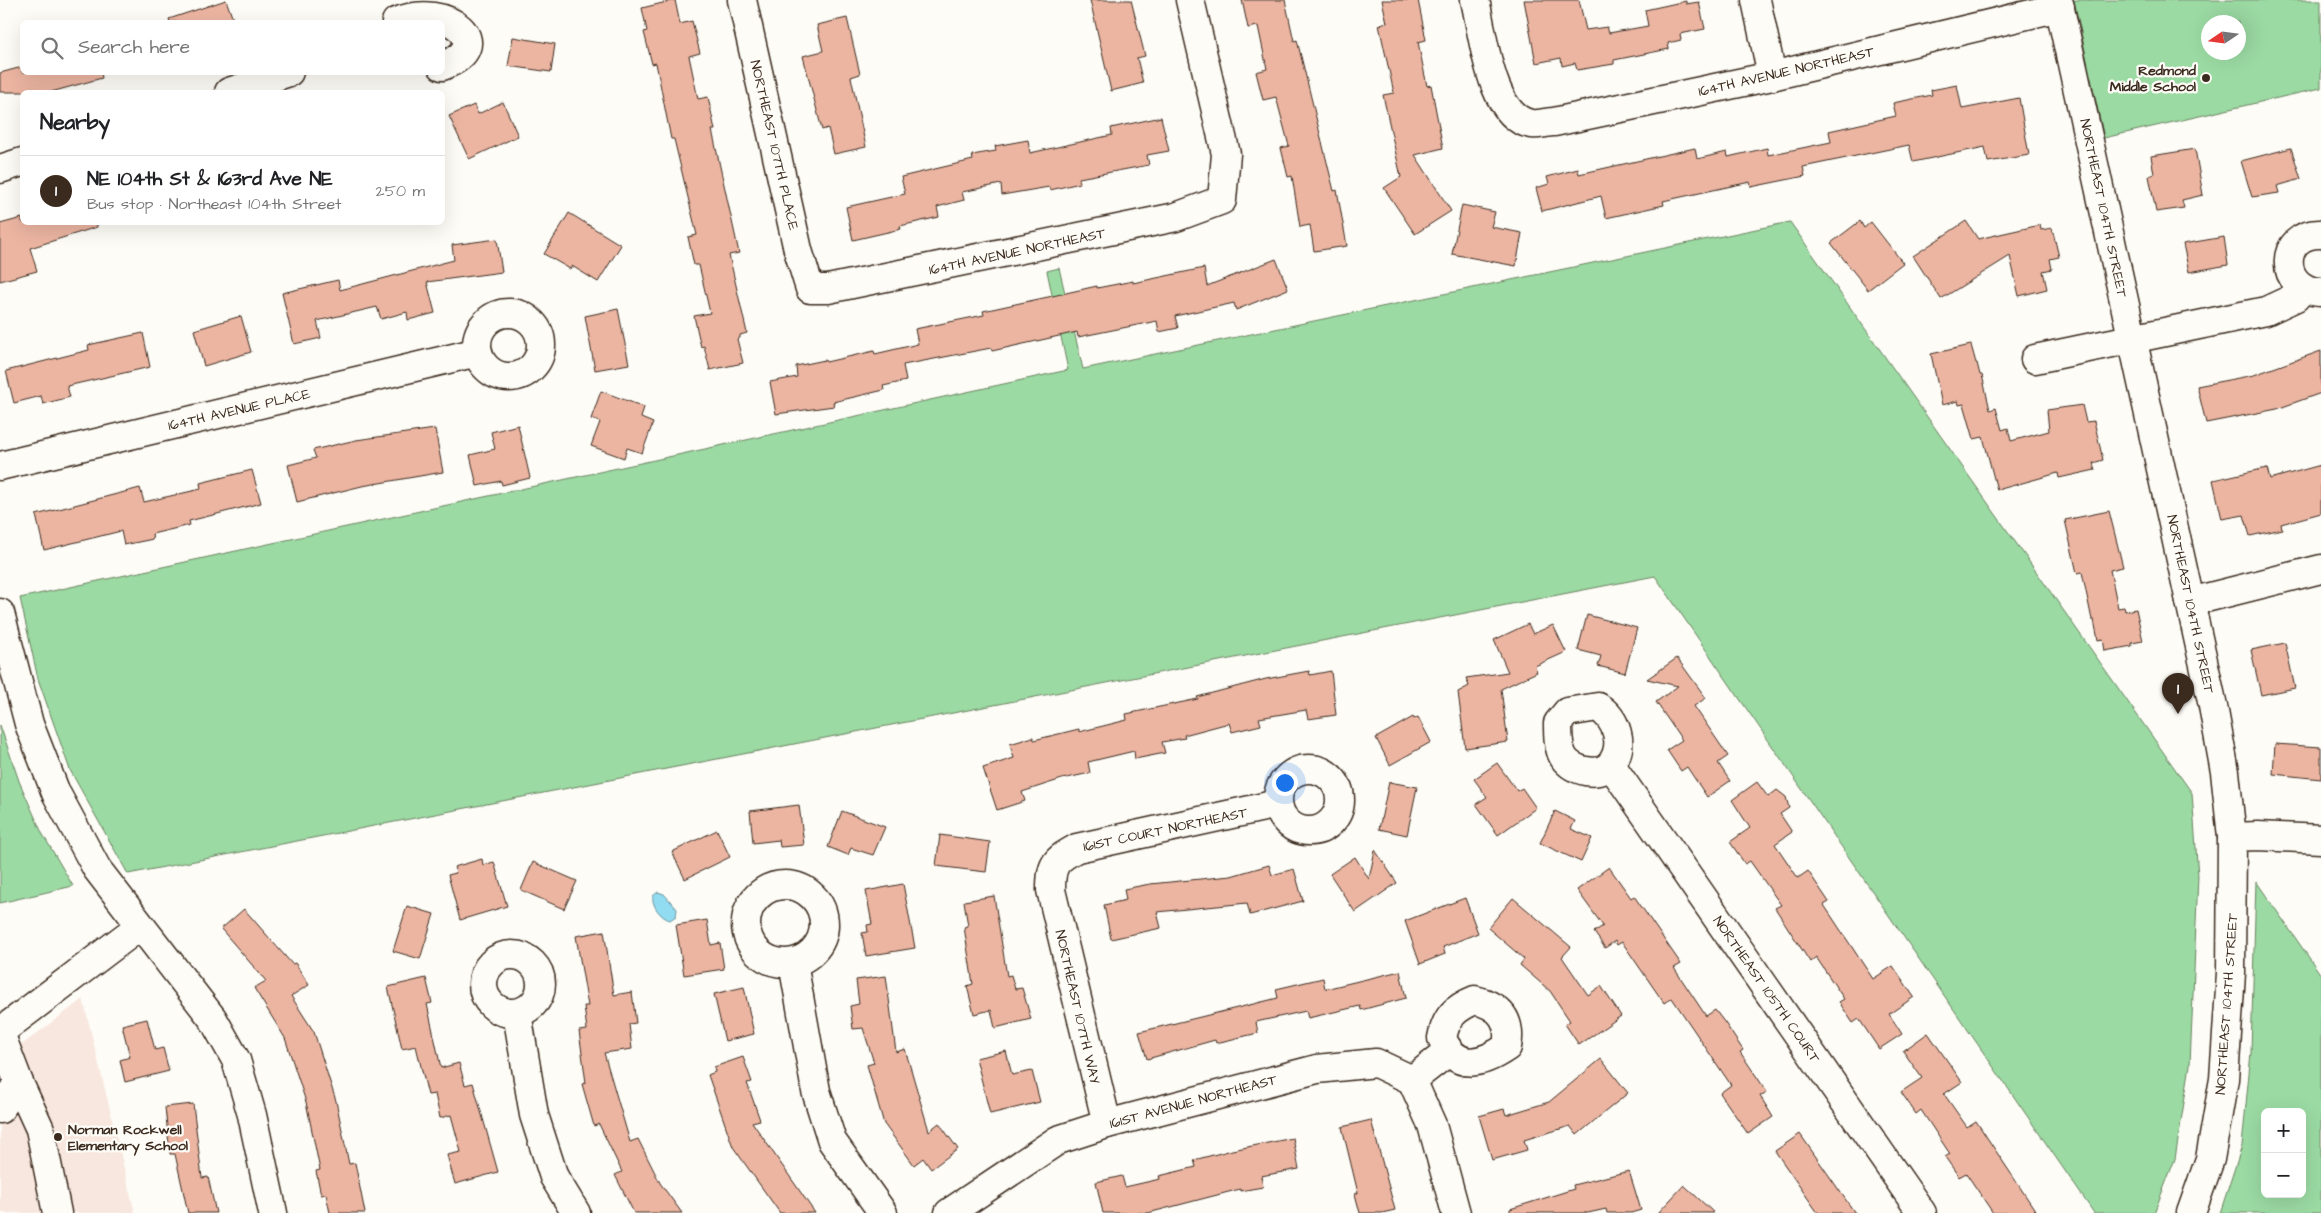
<!DOCTYPE html>
<meta charset="utf-8">
<style>
:root{--surface:#fff;--page:#f6f6f6;--text:#202124;--muted:#757577;--line:#e0e0e0;--accent:#3b2a1e}
body{margin:0;font-family:"Architects Daughter",sans-serif;background:var(--page);color:var(--text)}
.controls{position:absolute;right:15px;bottom:15px;display:grid;overflow:hidden;border-radius:8px;box-shadow:0 5px 20px #0002}
.controls button{width:45px;height:45px;display:grid;place-items:center;padding:0;border:0;border-bottom:1px solid var(--line);background:var(--surface);color:var(--text);font:25px sans-serif}
.compass{position:absolute;left:2201px;top:15px;width:45px;height:45px;border-radius:50%;background:var(--surface);box-shadow:0 5px 20px #0002;rotate:257deg}
.you{position:absolute;left:1284px;top:782px;width:18px;height:18px;margin:-12px;border:4px solid #fff;border-radius:50%;background:#1a73e8;box-shadow:0 0 0 8px #1a73e833}
.badge{display:grid;place-items:center;width:32px;height:32px;border-radius:50%;background:var(--accent);color:#fff;font-size:16px;font-weight:700}
.pin{position:absolute;translate:-50% -41px;filter:drop-shadow(0 1px 2px #0008)}
.pin::after{content:'';position:absolute;top:26px;width:18px;height:15px;background:inherit;clip-path:polygon(0 0,100% 0,50% 100%)}
.list{margin:0;padding:0;list-style:none}
h2{display:flex;justify-content:space-between;align-items:center;height:65px;margin:0;padding:0 20px;font-size:21px}
h2 small{font-size:16px;font-weight:400;color:var(--muted)}
.list li{display:grid;grid-template-columns:32px 1fr auto;gap:15px;align-items:center;box-sizing:border-box;height:70px;padding:0 20px;border-top:1px solid var(--line)}
.list b{display:block;font-size:19px;white-space:nowrap}
.list p{margin:0;font-size:16px;white-space:nowrap;color:var(--muted)}
.list em{font-size:16px;font-style:normal;color:var(--muted)}
.icon{flex:none;width:28px;height:28px;fill:none;stroke:currentColor;stroke-width:2;stroke-linecap:round;stroke-linejoin:round}
.map{position:relative;flex:none;width:2321px;height:1213px;overflow:hidden}
.search{position:absolute;background:var(--surface);box-shadow:0 5px 20px #0002;left:20px;top:20px;width:425px;height:55px;display:flex;align-items:center;gap:12px;box-sizing:border-box;padding:0 18px;border-radius:8px;color:var(--muted);font-size:19px}
.panel{position:absolute;background:var(--surface);box-shadow:0 5px 20px #0002;left:20px;top:90px;width:425px;height:135px;border-radius:8px}
.map>svg:first-child{display:block}
.built{fill:#f8e7de}
.green{fill:#9bdaa3;stroke:#6b8260;fill-rule:evenodd}
.water{fill:#91dcf1;stroke:#6f959d}
.building{fill:#ecb5a2;stroke:#3b2a1e}
.lines{fill:none;stroke-linecap:round;stroke-linejoin:round}
.minor-casing{stroke:#3b2a1e;stroke-width:31}
.minor{stroke:#fdfcf7;stroke-width:28}
.poi-dot{fill:#3b2a1e;stroke:#fdfcf7;stroke-width:2}
.labels{text-anchor:middle;stroke-width:4.5;stroke-linejoin:round;paint-order:stroke}
.poi-label{font-size:14px;font-weight:bold;fill:#3b2a1e;stroke:#fdfcf7;text-anchor:end}
.street-label{font-size:14px;fill:#3b2a1e;stroke:#fdfcf7}
</style>
<div class="map">
<svg width="2321" height="1213" viewBox="0 0 2321 1213">
<rect width="100%" height="100%" fill="#fdfcf7"/>
<filter id="ink" filterUnits="userSpaceOnUse"><feTurbulence type="fractalNoise" baseFrequency=".02" numOctaves="2"/><feDisplacementMap in="SourceGraphic" scale="10" xChannelSelector="R" yChannelSelector="G"/><feConvolveMatrix kernelMatrix="1 2 1 2 8 2 1 2 1" color-interpolation-filters="sRGB"/></filter>
<g filter="url(#ink)">
<polygon class="built" points="83,999 135,1213 0,1213 0,1061"/>
<g class="green">
<path d="M2074,0H2321V88L2104,138ZM2238,22V52H2208V22Z"/>
<polygon points="1790,222 2192,793 2198,876 2190,1065 2175,1159 2154,1213 2094,1213 1655,576 128,874 70,770 38,679 20,598 1068,370 1047,271 1059,268 1083,369"/>
<polygon points="0,725 19,781 42,833 73,886 0,903"/>
<path d="M2256,881L2321,975V1213H2220L2242,1146L2251,1052ZM2265,1112H2302V1194H2265Z"/>
</g>
<path class="water" d="M658,892L664,894L677,909L676,916L670,920C661,918 651,905 653,896Z"/>
<g class="building">
<polygon points="226,0 234,22 170,22 169,19"/>
<polygon points="675,0 680,24 692,21 700,53 689,56 698,99 708,97 715,130 712,130 739,253 729,255 747,333 740,335 740,338 737,339 743,363 710,370 704,346 701,347 694,316 710,313 699,265 694,265 688,237 697,235 674,139 671,139 656,63 652,64 644,32 647,31 642,8"/>
<polygon points="1090,0 1131,0 1145,56 1137,58 1143,83 1111,91"/>
<polygon points="1242,0 1285,0 1294,41 1297,40 1334,191 1337,190 1347,246 1314,251 1310,225 1300,227 1292,176 1288,177 1281,148 1289,146 1276,97 1263,100 1256,72 1267,69 1258,26 1248,28"/>
<polygon points="1382,0 1418,0 1426,40 1418,42 1427,86 1431,85 1443,148 1415,155 1451,211 1415,234 1384,188 1401,177 1383,95 1394,93 1379,25 1387,23"/>
<polygon points="1524,0 1579,0 1586,30 1607,27 1609,33 1648,26 1645,10 1686,1 1686,4 1699,2 1705,29 1680,34 1681,40 1668,43 1669,49 1614,60 1614,64 1577,70 1575,63 1562,66 1561,58 1536,63"/>
<polygon points="847,18 860,74 851,77 866,147 834,154 828,128 822,130 803,56 823,51 817,25"/>
<polygon points="513,37 555,44 551,72 508,66"/>
<polygon points="22,67 22,72 101,72 102,78 51,92 0,92 0,73"/>
<polygon points="1957,85 1962,109 2019,98 2029,155 1988,162 1985,147 1913,162 1909,145 1803,167 1805,176 1751,187 1750,182 1663,201 1664,205 1606,218 1601,196 1542,211 1536,188 1549,184 1547,177 1578,169 1579,174 1695,148 1697,159 1727,152 1728,157 1767,148 1768,155 1831,142 1829,131 1896,116 1893,103 1932,95 1931,90"/>
<polygon points="503,102 518,136 469,159 449,116 474,105 478,114"/>
<polygon points="1161,117 1169,151 1147,155 1149,165 1079,178 1080,183 1050,190 1049,187 1002,195 1001,184 962,192 964,200 937,207 939,217 900,226 901,229 853,240 846,207 905,194 901,177 973,160 972,155 996,151 995,146 1028,140 1030,153 1112,135 1111,128"/>
<polygon points="2291,148 2301,179 2277,186 2279,193 2252,197 2241,161"/>
<polygon points="2195,149 2203,195 2182,200 2184,208 2156,212 2149,176 2154,174 2151,156"/>
<polygon points="1462,205 1495,212 1491,227 1522,233 1516,266 1452,254"/>
<polygon points="569,213 621,245 598,282 572,266 570,269 544,254"/>
<polygon points="22,218 22,222 97,222 97,227 30,248 37,271 0,281 0,224"/>
<polygon points="1860,221 1864,228 1871,222 1903,263 1868,290 1831,243"/>
<polygon points="1966,221 1978,239 2040,225 2041,230 2052,228 2059,257 2050,259 2052,269 2043,271 2047,289 2019,296 2010,256 1941,299 1913,256"/>
<polygon points="2224,237 2228,265 2189,272 2183,244"/>
<polygon points="497,239 502,272 427,282 435,313 408,320 407,312 381,319 377,307 317,321 321,338 294,344 282,293 338,280 340,290 454,260 452,245"/>
<polygon points="1276,259 1288,289 1236,310 1234,303 1175,316 1178,328 1159,332 1157,321 1078,337 1077,332 992,351 991,348 903,365 906,381 883,386 884,390 833,402 834,406 776,414 770,382 797,377 796,366 825,360 826,362 874,351 875,354 918,344 915,329 984,315 983,311 1048,297 1097,286 1097,288 1133,281 1133,283 1204,268 1207,286"/>
<polygon points="618,309 629,364 595,370 585,316"/>
<polygon points="241,316 251,352 204,366 194,330"/>
<polygon points="143,333 150,367 67,386 70,397 43,404 41,396 14,403 6,371 89,350 88,345"/>
<polygon points="1971,345 1976,363 1977,363 1980,375 1982,375 1990,410 1996,408 2002,430 2008,428 2011,441 2049,431 2047,410 2082,405 2086,422 2094,421 2103,460 2093,463 2095,470 2059,478 2058,473 1997,490 1983,437 1974,439 1964,404 1959,405 1958,401 1942,405 1931,354"/>
<polygon points="2321,351 2321,393 2277,409 2206,423 2197,386 2254,375"/>
<polygon points="601,391 644,407 641,418 653,423 642,453 627,448 624,458 591,446 600,422 591,419"/>
<polygon points="518,425 530,478 502,485 501,481 477,486 470,455 495,449 491,432"/>
<polygon points="435,429 443,472 362,486 297,502 288,465 316,458 313,450 356,440"/>
<polygon points="2321,465 2321,513 2281,524 2282,529 2250,536 2244,515 2222,519 2213,480 2267,468 2270,479"/>
<polygon points="252,470 261,503 189,521 190,525 152,534 153,539 124,545 121,531 44,550 36,515 140,488 144,502 201,489 200,483"/>
<polygon points="2109,511 2123,567 2110,570 2118,608 2124,607 2125,611 2136,609 2143,641 2132,643 2132,646 2105,651 2103,639 2098,640 2094,620 2092,620 2082,572 2077,573 2065,520"/>
<polygon points="1587,615 1637,628 1625,673 1598,666 1601,656 1578,650"/>
<polygon points="1528,624 1533,634 1553,625 1566,652 1535,666 1537,672 1501,689 1508,742 1465,748 1458,692 1469,686 1466,678 1508,672 1494,640"/>
<polygon points="2285,643 2295,688 2261,695 2251,650"/>
<polygon points="1677,658 1706,698 1694,706 1728,756 1718,763 1730,781 1707,797 1687,767 1681,771 1667,750 1682,740 1656,702 1678,686 1647,679"/>
<polygon points="1309,671 1310,675 1331,671 1336,715 1308,719 1306,710 1259,718 1261,725 1232,732 1229,723 1184,735 1185,738 1162,742 1165,753 1135,759 1134,751 1088,762 1090,773 1062,779 1022,792 1025,801 997,810 983,768 1014,758 1010,744 1033,737 1034,740 1079,729 1079,732 1127,720 1126,714 1198,699 1197,697 1266,679"/>
<polygon points="1413,717 1414,719 1418,717 1431,742 1390,765 1376,738"/>
<polygon points="2275,744 2321,747 2321,779 2273,774"/>
<polygon points="1497,763 1517,791 1522,788 1536,808 1498,835 1476,804 1487,797 1474,779"/>
<polygon points="1389,782 1417,787 1407,835 1379,829"/>
<polygon points="1757,782 1768,797 1777,790 1786,797 1789,808 1780,814 1792,832 1775,844 1798,878 1808,871 1829,902 1824,905 1873,979 1893,966 1914,997 1889,1014 1902,1034 1879,1049 1859,1019 1853,1023 1839,1002 1844,999 1816,957 1810,962 1775,908 1781,905 1750,861 1745,864 1730,842 1750,828 1732,800"/>
<polygon points="799,805 804,845 780,847 779,840 753,843 750,811"/>
<polygon points="842,811 885,827 873,855 851,848 848,855 828,847"/>
<polygon points="1555,811 1575,821 1571,829 1592,838 1581,862 1540,843"/>
<polygon points="717,830 730,857 685,879 672,852"/>
<polygon points="940,835 990,842 986,872 936,866"/>
<polygon points="1375,850 1397,883 1355,912 1330,874 1355,857 1369,879"/>
<polygon points="482,859 483,865 494,862 507,906 460,920 448,875 456,873 454,867"/>
<polygon points="533,862 577,881 564,909 521,890"/>
<polygon points="1269,865 1272,875 1294,869 1303,901 1250,915 1247,903 1157,912 1161,928 1111,939 1104,905 1126,900 1124,889 1150,884 1231,876"/>
<polygon points="1609,867 1631,898 1634,896 1681,964 1674,968 1706,1016 1715,1010 1725,1023 1743,1050 1740,1052 1767,1092 1760,1096 1773,1117 1748,1134 1720,1093 1731,1085 1672,998 1664,1003 1622,942 1617,945 1615,941 1605,948 1594,932 1603,926 1577,890"/>
<polygon points="903,884 915,948 866,956 862,933 868,932 867,925 872,924 866,891"/>
<polygon points="994,896 1007,976 1011,975 1015,989 1022,988 1031,1019 995,1028 991,1010 974,1014 967,986 973,984 964,927 968,926 964,901"/>
<polygon points="1465,898 1478,933 1443,947 1445,954 1420,964 1405,921"/>
<polygon points="1513,898 1571,947 1562,957 1588,995 1601,986 1621,1016 1579,1045 1565,1024 1570,1021 1550,991 1520,965 1524,959 1488,928"/>
<polygon points="407,906 434,914 420,959 393,951"/>
<polygon points="244,909 292,964 295,963 309,985 291,996 314,1032 336,1101 349,1164 355,1163 365,1213 330,1213 326,1194 321,1195 316,1171 320,1170 306,1102 285,1038 254,988 266,981 221,929"/>
<polygon points="707,920 711,945 720,943 724,969 684,975 676,925"/>
<polygon points="604,931 614,995 632,992 636,1023 629,1024 632,1049 604,1053 630,1142 638,1139 660,1183 682,1213 634,1213 615,1175 622,1172 599,1124 594,1126 582,1084 586,1083 579,1031 587,1030 584,1006 588,1006 576,936"/>
<polygon points="1400,971 1406,998 1361,1010 1360,1006 1308,1018 1306,1011 1256,1022 1258,1033 1216,1043 1215,1040 1147,1059 1139,1032 1278,998 1276,989 1323,978 1325,989"/>
<polygon points="886,976 896,1052 905,1049 929,1131 939,1123 958,1149 931,1169 923,1158 914,1165 884,1124 867,1065 874,1063 863,1028 853,1029 850,1006 859,1004 856,980"/>
<polygon points="426,978 432,1003 427,1004 441,1068 459,1063 465,1085 473,1083 498,1172 455,1184 447,1155 461,1152 451,1115 440,1118 435,1094 428,1095 416,1046 402,1049 388,987"/>
<polygon points="744,987 754,1034 725,1041 714,994"/>
<polygon points="147,1019 155,1050 163,1048 169,1071 125,1082 120,1060 130,1057 122,1025"/>
<polygon points="1928,1033 1962,1082 1944,1094 1967,1127 1976,1121 2037,1213 1993,1213 1966,1173 1959,1177 1945,1157 1950,1154 1921,1110 1916,1114 1901,1092 1922,1078 1903,1051"/>
<polygon points="1006,1051 1012,1075 1032,1071 1040,1102 990,1114 976,1058"/>
<polygon points="743,1057 752,1082 747,1083 760,1120 752,1122 815,1213 780,1213 733,1147 708,1075 715,1072 714,1067"/>
<polygon points="1601,1059 1628,1093 1577,1135 1570,1126 1524,1140 1527,1150 1492,1160 1479,1116 1504,1109 1506,1115 1549,1102"/>
<polygon points="193,1104 202,1178 208,1177 216,1213 188,1213 175,1154 170,1154 165,1107"/>
<polygon points="1371,1120 1395,1210 1382,1213 1360,1213 1355,1194 1358,1193 1342,1127"/>
<polygon points="1800,1134 1855,1213 1818,1213 1775,1151"/>
<polygon points="1293,1138 1299,1169 1261,1176 1263,1187 1240,1191 1240,1189 1148,1213 1103,1213 1096,1182 1122,1176 1125,1187 1160,1179 1159,1176 1196,1167 1194,1160 1232,1150"/>
<polygon points="1629,1171 1641,1210 1631,1213 1607,1213 1606,1209 1588,1213 1510,1213 1510,1209 1574,1189 1573,1185"/>
<polygon points="1684,1185 1714,1213 1658,1213"/>
</g>
<g class="lines">
<defs>
<g id="minor">
<polyline points="742,0 798,250 810,289 828,289 1176,217 1222,200 1226,154 1190,0"/>
<path d="M1475,0C1483,33 1490,117 1531,124C1538,125 1547,122 1554,122L1772,76L2060,7"/>
<polyline points="1756,0 1772,76"/>
<polyline points="2058,0 2213,706 2225,772 2232,837 2231,973 2224,1079 2210,1159 2191,1213"/>
<path d="M396,22C448,0 499,46 442,66"/>
<polyline points="229,92 289,72"/>
<polyline points="0,169 22,162"/>
<path d="M2321,234C2279,232 2277,290 2321,292"/>
<circle cx="509" cy="345" r="32"/>
<polyline points="2035,359 2266,311 2296,297 2302,288"/>
<polyline points="0,466 478,352"/>
<polyline points="2190,602 2321,569"/>
<polyline points="0,613 29,724 56,793 97,869 213,1019 236,1060 252,1115 273,1213"/>
<path d="M1598,707C1616,718 1626,745 1611,764C1600,778 1572,771 1564,758C1558,749 1558,733 1558,723L1567,712Z"/>
<polyline points="1611,765 1922,1213"/>
<circle cx="1309" cy="800" r="31"/>
<polyline points="2232,837 2258,836 2321,839"/>
<circle cx="785" cy="924" r="39"/>
<circle cx="512" cy="984" r="29"/>
<polyline points="793,963 816,1091 832,1141 883,1213"/>
<path d="M1475,1000C1500,1006 1512,1020 1507,1047C1482,1064 1456,1072 1442,1038C1446,1017 1455,1008 1475,1000Z"/>
<polyline points="517,1013 534,1115 554,1177 576,1213"/>
<polyline points="0,1032 140,926"/>
<polyline points="0,1033 19,1083 0,1109"/>
<polyline points="1412,1080 1432,1125 1456,1213"/>
<polyline points="19,1083 40,1129 57,1213"/>
<path d="M1107,1124L1051,890C1051,864 1055,860 1077,848L1278,804"/>
<polyline points="949,1213 1058,1140 1107,1124 1317,1069 1376,1063 1412,1080 1448,1052"/>
</g>
</defs>
<use href="#minor" class="minor-casing"/>
<use href="#minor" class="minor"/>
</g>
</g>
<g class="poi-dot">
<circle cx="2206" cy="78" r="5"/>
<circle cx="58" cy="1137" r="5"/>
</g>
<g class="labels">
<g class="poi-label">
<text x="2196" y="75">Redmond<tspan x="2196" dy="16">Middle School</tspan></text>
<text x="68" y="1134" text-anchor="start">Norman Rockwell<tspan x="68" dy="16">Elementary School</tspan></text>
</g>
<g class="street-label">
<text transform="translate(1786 71) rotate(-13)" y="5">164TH AVENUE NORTHEAST</text>
<text transform="translate(775 145) rotate(77)" y="5">NORTHEAST 107TH PLACE</text>
<text transform="translate(2104 208) rotate(78)" y="5">NORTHEAST 104TH STREET</text>
<text transform="translate(1017 251) rotate(-12)" y="5">164TH AVENUE NORTHEAST</text>
<text transform="translate(239 409) rotate(-13)" y="5">164TH AVENUE PLACE</text>
<text transform="translate(2191 604) rotate(78)" y="5">NORTHEAST 104TH STREET</text>
<text transform="translate(1165 829) rotate(-12)" y="5">161ST COURT NORTHEAST</text>
<text transform="translate(1767 989) rotate(55)" y="5">NORTHEAST 105TH COURT</text>
<text transform="translate(2226 1004) rotate(-86)" y="5">NORTHEAST 104TH STREET</text>
<text transform="translate(1078 1007) rotate(77)" y="5">NORTHEAST 107TH WAY</text>
<text transform="translate(1193 1101) rotate(-15)" y="5">161ST AVENUE NORTHEAST</text>
</g>
</g>
</svg>
<div class="controls">
<button>+</button>
<button>−</button>
</div>
<svg class="compass" viewBox="-18 -18 36 36"><path d="M0-13l5 13h-10z" fill="#e53935"/><path d="M0 13l5-13h-10z" fill="#757577"/></svg>
<div class="you"></div>
<div class="pin badge" style="left:2178px;top:714px">1</div>
<div class="search"><svg class="icon" aria-label="search" viewBox="0 0 24 24"><circle cx="10" cy="10" r="6"/><path d="M15 15l6 6"/></svg>Search here</div>
<section class="panel">
<h2>Nearby<small></small></h2>
<ul class="list">
<li><span class="badge">1</span><div><b>NE 104th St &amp; 163rd Ave NE</b><p>Bus stop · Northeast 104th Street</p></div><em>250 m</em></li>
</ul>
</section>
</div>
